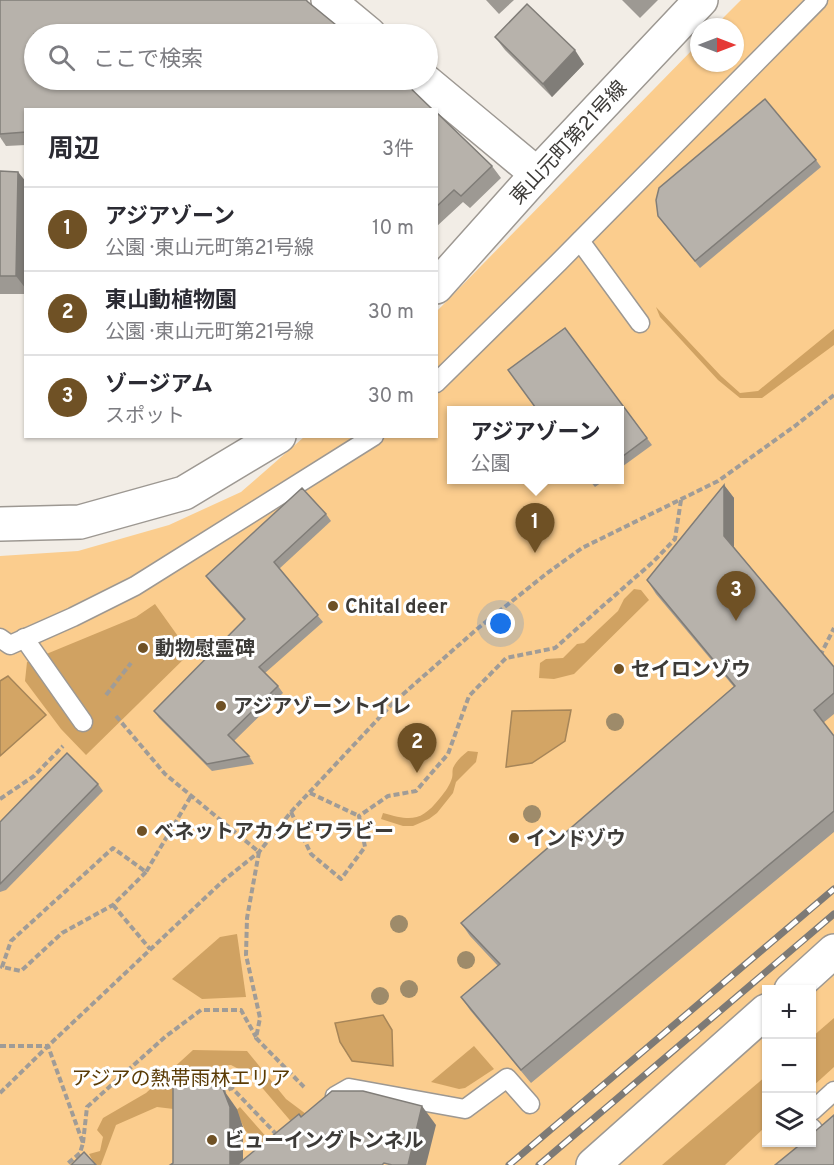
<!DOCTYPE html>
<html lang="ja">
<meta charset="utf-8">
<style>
:root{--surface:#fff;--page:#f2f2f3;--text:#2b2b33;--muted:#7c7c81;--line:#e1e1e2;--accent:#6f5125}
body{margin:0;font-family:Overpass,"Noto Sans JP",sans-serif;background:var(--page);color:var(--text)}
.controls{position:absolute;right:18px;bottom:18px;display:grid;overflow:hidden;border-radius:0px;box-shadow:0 2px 4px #0004}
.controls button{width:54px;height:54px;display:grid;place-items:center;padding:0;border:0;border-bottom:2px solid var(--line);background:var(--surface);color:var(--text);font:30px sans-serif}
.compass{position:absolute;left:690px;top:18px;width:54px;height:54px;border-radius:50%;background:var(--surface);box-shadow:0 2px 4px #0004;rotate:90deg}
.you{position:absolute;left:501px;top:624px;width:21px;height:21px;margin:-15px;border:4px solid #fff;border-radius:50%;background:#1a73e8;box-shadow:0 0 0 9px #1a73e833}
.badge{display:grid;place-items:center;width:39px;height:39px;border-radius:50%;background:var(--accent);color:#fff;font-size:20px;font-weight:700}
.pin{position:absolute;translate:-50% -50px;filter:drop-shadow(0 2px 3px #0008)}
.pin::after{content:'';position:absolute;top:32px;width:21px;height:18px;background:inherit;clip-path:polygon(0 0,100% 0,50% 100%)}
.popup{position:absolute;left:447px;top:406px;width:177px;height:78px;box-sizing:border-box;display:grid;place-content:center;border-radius:0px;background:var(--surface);filter:drop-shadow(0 2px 4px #0005);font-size:20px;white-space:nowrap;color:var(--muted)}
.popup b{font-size:22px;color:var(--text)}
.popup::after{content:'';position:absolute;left:50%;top:100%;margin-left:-12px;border:12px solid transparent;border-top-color:var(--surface)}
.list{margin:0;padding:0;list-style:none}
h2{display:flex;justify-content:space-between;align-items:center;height:78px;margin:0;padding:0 24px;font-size:26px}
h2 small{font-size:20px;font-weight:400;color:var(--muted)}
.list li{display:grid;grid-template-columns:39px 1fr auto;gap:18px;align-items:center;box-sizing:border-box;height:84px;padding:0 24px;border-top:2px solid var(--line)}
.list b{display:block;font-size:22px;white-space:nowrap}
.list p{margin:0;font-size:20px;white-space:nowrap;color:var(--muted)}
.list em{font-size:20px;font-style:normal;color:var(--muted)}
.icon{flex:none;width:33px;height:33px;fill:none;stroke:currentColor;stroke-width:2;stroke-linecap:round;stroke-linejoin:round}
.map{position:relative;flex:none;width:834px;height:1165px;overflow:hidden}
.search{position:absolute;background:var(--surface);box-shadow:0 2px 4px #0004;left:24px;top:24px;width:414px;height:66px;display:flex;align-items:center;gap:15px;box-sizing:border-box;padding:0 21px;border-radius:33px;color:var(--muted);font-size:22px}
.panel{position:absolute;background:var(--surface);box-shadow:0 2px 4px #0004;left:24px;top:108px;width:414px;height:330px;border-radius:0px}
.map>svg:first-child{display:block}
.green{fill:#fbcd8e;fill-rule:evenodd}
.forest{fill:#d0a262}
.water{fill:#d3a565;stroke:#a68558;stroke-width:1.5}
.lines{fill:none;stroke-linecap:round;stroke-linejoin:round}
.service-casing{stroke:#9d9892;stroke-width:21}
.minor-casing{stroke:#9d9892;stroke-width:36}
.path{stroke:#a09c97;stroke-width:4;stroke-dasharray:6 3;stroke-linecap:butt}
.service{stroke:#fff;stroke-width:18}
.minor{stroke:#fff;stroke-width:33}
.rail-casing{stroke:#7d7a76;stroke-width:7}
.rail{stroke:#fff;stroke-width:4.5;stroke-dasharray:14;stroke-linecap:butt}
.tree{fill:#9e8b6a}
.wall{fill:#9d9993}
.shaded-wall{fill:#807d78}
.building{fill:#b7b2ab;stroke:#807d78;stroke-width:1.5}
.poi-dot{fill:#6f5125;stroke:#fff;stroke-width:2}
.labels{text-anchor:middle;stroke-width:6;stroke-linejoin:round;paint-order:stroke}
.street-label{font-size:20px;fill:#3d3b38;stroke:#fff}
.poi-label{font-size:20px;font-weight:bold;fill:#3d3b38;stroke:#fff;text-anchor:start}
.park-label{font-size:20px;fill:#5a3b05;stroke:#fff}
</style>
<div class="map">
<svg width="834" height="1165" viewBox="0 0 834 1165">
<rect width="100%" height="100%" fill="#f2ede6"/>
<path class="green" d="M741,0H834V1165H0V556L78,551L169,525L241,492L304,437L436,436L437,311L699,43V63H735V27H714ZM451,410H619V480H451ZM766,990H812V1142H766Z"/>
<g class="forest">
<polygon points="656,307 721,376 740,393 758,391 834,329 834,345 762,398 740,398 718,380 660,317"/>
<polygon points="634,589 641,590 649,600 574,674 554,679 539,678 540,663 546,659 563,658 577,644 584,643 618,611 624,599"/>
<polygon points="155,604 190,653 86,755 61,729 25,681 27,662 136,617"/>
<path d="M468,751L478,752L476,762L456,782L453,793L437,813L429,819L413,826H403L381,819L383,813C411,821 421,822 440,798C445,792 450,785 452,778C453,774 452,772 453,768C456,761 462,756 468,751Z"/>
<polygon points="237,934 246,997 202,999 172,979 220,937"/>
<polygon points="834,1018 834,1067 812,1087 812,1037"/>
<polygon points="474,1046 494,1069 465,1088 459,1089 431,1082"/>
<polygon points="193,1050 247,1051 286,1099 306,1114 294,1125 252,1076 231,1065 209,1067 197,1076 182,1110 157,1107 116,1125 101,1165 95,1165 89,1154 100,1151 103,1137 97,1130 103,1118 146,1093"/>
<polygon points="766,1076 766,1126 725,1165 662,1165"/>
<polygon points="240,1107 284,1157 275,1165 245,1130 240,1119 232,1114"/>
</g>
<g class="water">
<polygon points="8,676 46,715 0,756 0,681"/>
<polygon points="571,710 565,741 532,763 506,767 512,711"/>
<polygon points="383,1015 392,1030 393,1066 352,1061 340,1042 335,1023"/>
</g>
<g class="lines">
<defs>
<g id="service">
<polyline points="580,241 640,323"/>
<polyline points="436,383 559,262 818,0"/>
<polyline points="0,638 10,645 73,617 135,586 374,436"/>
<polyline points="24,638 83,722"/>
<polyline points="335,1096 349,1088 465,1109 507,1078 530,1104"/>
<polyline points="812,1111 834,1091"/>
<polyline points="812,1128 818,1137 812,1142"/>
</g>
<g id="minor">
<polyline points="328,0 369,34"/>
<polyline points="424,80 537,174"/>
<polyline points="436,287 537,174 701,0"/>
<polyline points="0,524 80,522 184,493 279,436"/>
<polyline points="791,990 834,951"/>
<polyline points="593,1165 766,1011"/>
</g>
</defs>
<use href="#service" class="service-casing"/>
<use href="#minor" class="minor-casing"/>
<g class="path">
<polyline points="820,656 834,628"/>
<polyline points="106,695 131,663"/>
<polyline points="116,716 165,774 259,852 247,918 246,955 260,1018 256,1038 304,1087"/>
<polyline points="310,793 359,816"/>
<polyline points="0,799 34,776 63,746"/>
<polyline points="291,812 311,854 341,879 365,847 359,816 388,796 416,791 448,754 469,696 506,658 555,648 654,561 675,539 681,500"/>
<polyline points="146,872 113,905 62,933 21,971 2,967 11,941 113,848 146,872 191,796"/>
<polyline points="113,905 150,949"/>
<polyline points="0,1046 48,1046 83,1143 80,1153 66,1165"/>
<polyline points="0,1093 48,1046 224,880 259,852 291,812 393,703 477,629 546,574 582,548 718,481 795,426 834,395"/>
<polyline points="220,1093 232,1088 278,1136"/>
<polyline points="83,1143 87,1107 165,1037 201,1010 241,1010 256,1037"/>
</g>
<use href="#service" class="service"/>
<use href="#minor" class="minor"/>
<defs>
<g id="rail">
<polyline points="509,1165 834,889"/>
<polyline points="539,1165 834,914"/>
</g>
</defs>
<use href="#rail" class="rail-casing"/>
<use href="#rail" class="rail"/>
</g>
<g class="tree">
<circle cx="615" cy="722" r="9"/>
<circle cx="532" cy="814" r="9"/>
<circle cx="399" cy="924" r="9"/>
<circle cx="466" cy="960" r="9"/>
<circle cx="409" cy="989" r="9"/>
<circle cx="380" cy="996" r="9"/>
</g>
<g class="wall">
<polygon points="0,0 26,110 26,145 6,146 0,137"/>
<polygon points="486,0 514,0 499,14"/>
<polygon points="622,0 658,0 640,18"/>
<polygon points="495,37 584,64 552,97 505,50"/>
<polygon points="436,112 492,166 501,178 470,208 463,202 436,227"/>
<polygon points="816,160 821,167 700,268 658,216"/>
<polygon points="0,171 18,172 26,182 26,294 0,294"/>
<polygon points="565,328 652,445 619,469 619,411"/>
<polygon points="589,480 605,480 595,487"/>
<polygon points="724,485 734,498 734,547 834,667 834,714 823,723 834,736 834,832 531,1083 470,1010 461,997 498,966 470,936 461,923 734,687 656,594 647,580"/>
<polygon points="326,514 331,521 279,569 323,622 265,673 278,686 283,693 234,741 249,756 254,764 212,771 159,718 154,711 244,620 211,583 206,576"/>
<polygon points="98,784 103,791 6,890 0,892 0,822"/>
</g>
<g class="shaded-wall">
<polygon points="575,50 584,64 552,97 543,84"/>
<polygon points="18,172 26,182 26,289 16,276"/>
<polygon points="724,485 734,498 734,549 724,536"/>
<polygon points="223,1089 237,1109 243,1127 243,1165 230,1165"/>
<polygon points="422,1106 436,1125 426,1165 408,1165"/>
</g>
<g class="building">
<polygon points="0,0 306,0 308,2 347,34 34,34 34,80 402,80 433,110 26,110 26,132 0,134"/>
<polygon points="527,4 575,50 543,84 495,37"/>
<polygon points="765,99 816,160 695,261 658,216 656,200 659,188"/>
<polygon points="436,112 492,166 461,196 454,190 436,207"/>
<polygon points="0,171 18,172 16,276 0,276"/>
<polygon points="565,328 647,438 619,459 619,411 538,411 508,370"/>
<polygon points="724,485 724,536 834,667 834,693 814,710 834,736 834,811 521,1070 461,997 500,964 461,923 735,686 647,580"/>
<polygon points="302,488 326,514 274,562 318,615 259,667 278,686 228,735 249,756 207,764 154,711 245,619 206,576"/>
<polygon points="67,753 98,784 1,883 0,884 0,822"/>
<polygon points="196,1081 211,1083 223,1089 230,1107 230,1165 170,1165 173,1163 173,1084"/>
<polygon points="332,1091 363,1091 422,1106 408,1165 392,1165 384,1163 382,1165 237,1165 299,1114 301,1117"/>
<polygon points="834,1115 834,1165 775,1165 802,1143 812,1143 812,1134"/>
<polygon points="84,1152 96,1165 71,1165"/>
</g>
<g class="poi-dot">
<circle cx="333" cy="606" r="6"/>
<circle cx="143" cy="648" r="6"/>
<circle cx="619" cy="669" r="6"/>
<circle cx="221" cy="706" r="6"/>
<circle cx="142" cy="831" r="6"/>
<circle cx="514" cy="838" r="6"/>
<circle cx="212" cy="1140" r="6"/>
</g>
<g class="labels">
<g class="street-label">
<text transform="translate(568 142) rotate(-47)" y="7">東山元町第21号線</text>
</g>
<g class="poi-label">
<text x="345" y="613">Chital deer</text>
<text x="155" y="655">動物慰霊碑</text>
<text x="631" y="676">セイロンゾウ</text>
<text x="233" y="713">アジアゾーントイレ</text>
<text x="154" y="838">ベネットアカクビワラビー</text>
<text x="526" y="845">インドゾウ</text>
<text x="224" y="1147">ビューイングトンネル</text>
</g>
<g class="park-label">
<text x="181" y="1085">アジアの熱帯雨林エリア</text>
</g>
</g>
</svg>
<div class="controls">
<button>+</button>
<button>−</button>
<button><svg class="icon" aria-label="layers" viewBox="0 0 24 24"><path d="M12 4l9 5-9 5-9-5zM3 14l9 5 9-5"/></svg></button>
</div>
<svg class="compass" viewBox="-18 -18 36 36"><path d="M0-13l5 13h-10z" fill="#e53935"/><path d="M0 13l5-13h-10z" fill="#7c7c81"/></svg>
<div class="you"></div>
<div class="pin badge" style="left:535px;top:553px">1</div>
<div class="popup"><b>アジアゾーン</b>公園</div>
<div class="pin badge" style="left:417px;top:773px">2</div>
<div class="pin badge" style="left:736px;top:621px">3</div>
<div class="search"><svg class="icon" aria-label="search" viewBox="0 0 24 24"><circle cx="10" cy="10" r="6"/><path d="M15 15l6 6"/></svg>ここで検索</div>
<section class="panel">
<h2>周辺<small>3件</small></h2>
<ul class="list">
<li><span class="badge">1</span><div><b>アジアゾーン</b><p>公園 · 東山元町第21号線</p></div><em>10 m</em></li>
<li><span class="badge">2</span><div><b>東山動植物園</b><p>公園 · 東山元町第21号線</p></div><em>30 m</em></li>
<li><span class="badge">3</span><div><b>ゾージアム</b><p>スポット</p></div><em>30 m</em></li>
</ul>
</section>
</div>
